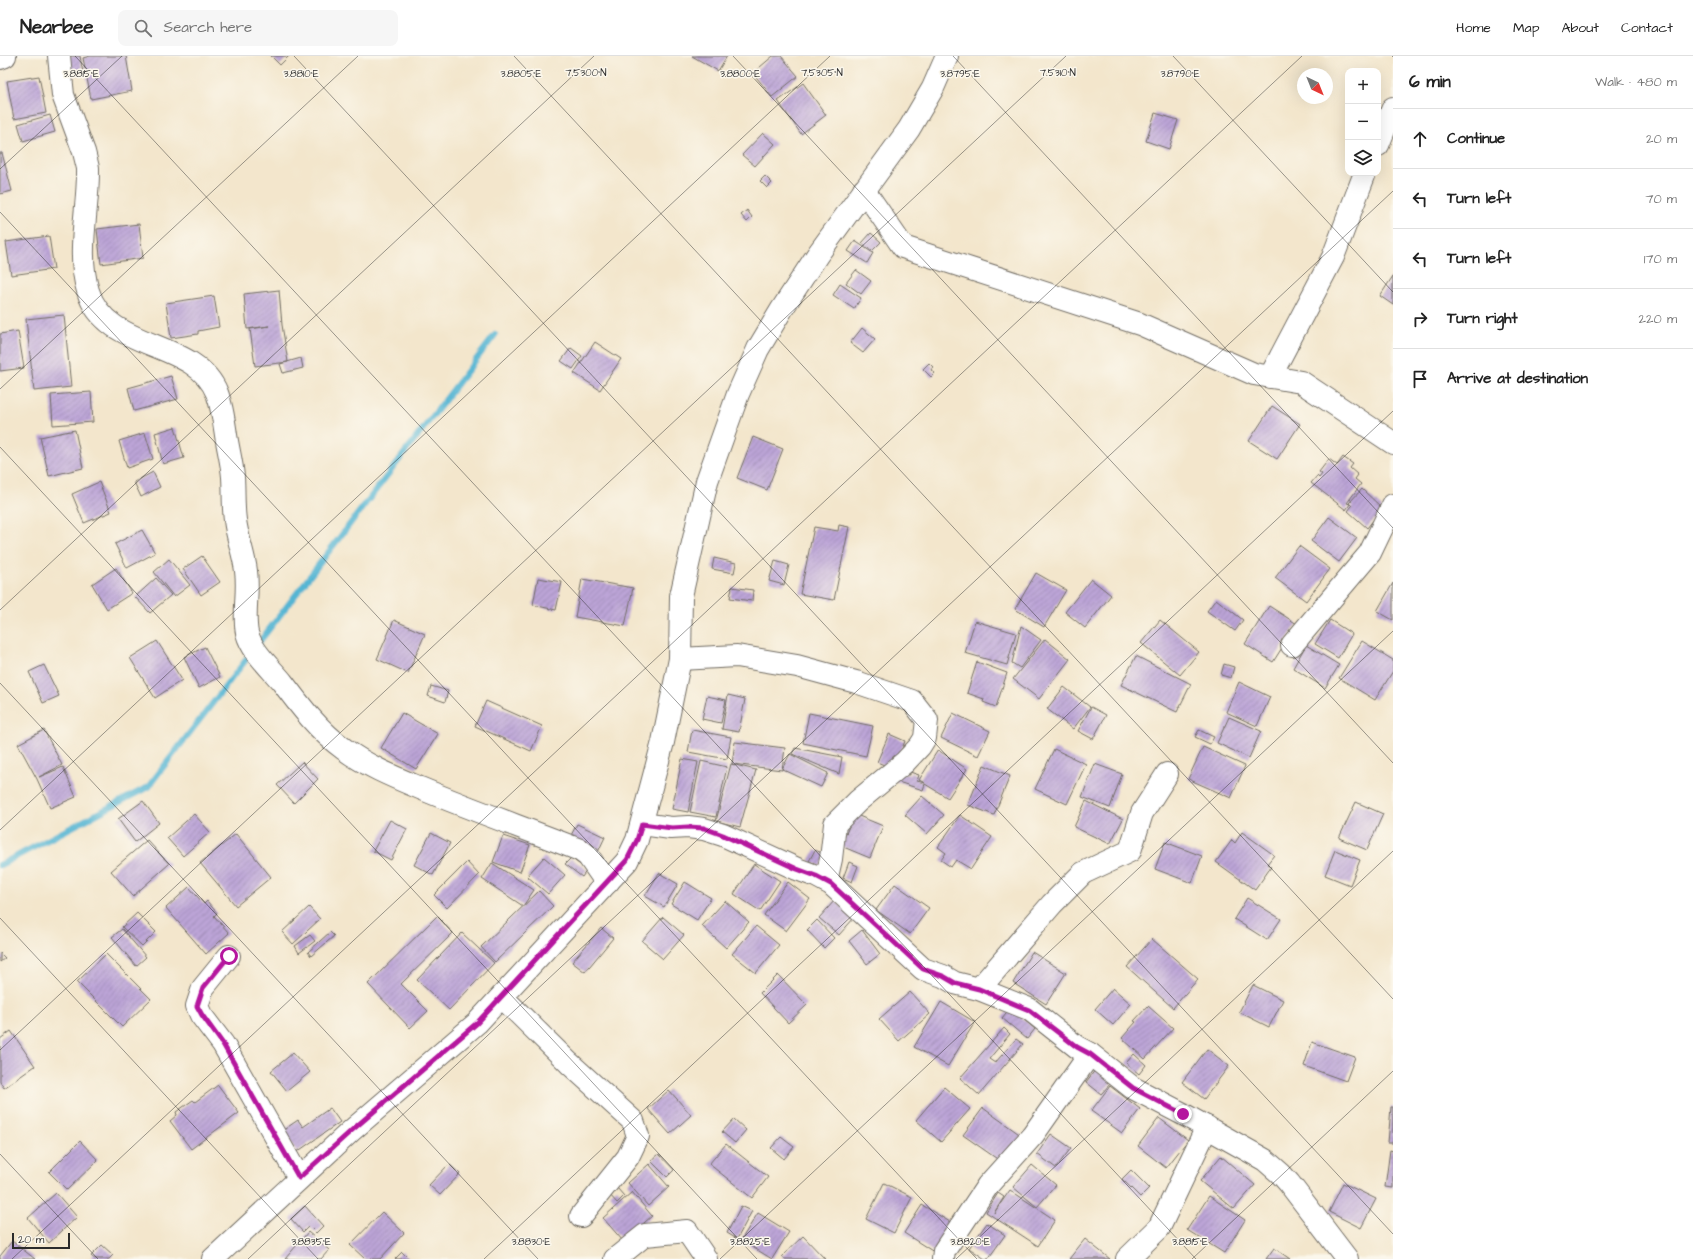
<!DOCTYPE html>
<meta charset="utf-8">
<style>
:root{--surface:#fff;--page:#f6f6f6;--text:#222;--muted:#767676;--line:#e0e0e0}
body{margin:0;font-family:"Architects Daughter",sans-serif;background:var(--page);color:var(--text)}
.controls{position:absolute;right:12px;top:12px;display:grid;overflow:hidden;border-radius:8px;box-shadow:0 4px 16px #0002}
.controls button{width:36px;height:36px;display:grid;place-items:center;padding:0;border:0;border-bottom:1px solid var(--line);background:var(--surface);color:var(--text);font:20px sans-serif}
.compass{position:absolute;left:1297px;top:12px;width:36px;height:36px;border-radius:50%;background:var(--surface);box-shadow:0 4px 16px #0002;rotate:137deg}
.scale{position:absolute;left:12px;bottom:10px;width:58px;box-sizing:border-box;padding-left:4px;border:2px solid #2b2b2b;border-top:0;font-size:11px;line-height:14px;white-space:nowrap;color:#2b2b2b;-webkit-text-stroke:3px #fbf7ec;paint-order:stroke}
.stop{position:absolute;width:12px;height:12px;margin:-9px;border:3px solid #b5179e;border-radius:50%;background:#fff}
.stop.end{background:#b5179e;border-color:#fff;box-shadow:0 1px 4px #0008}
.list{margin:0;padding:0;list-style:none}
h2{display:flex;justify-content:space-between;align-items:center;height:52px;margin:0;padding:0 16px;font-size:17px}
h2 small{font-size:13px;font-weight:400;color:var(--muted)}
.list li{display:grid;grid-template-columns:26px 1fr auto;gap:12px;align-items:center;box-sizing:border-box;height:60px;padding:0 16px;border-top:1px solid var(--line)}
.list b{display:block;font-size:15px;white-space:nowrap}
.list em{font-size:13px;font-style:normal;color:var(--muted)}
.icon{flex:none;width:22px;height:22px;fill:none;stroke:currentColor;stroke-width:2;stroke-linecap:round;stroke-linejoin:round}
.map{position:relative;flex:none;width:1393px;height:1203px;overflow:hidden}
header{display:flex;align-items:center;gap:24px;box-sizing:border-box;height:56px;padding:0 20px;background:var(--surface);border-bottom:1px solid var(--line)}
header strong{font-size:19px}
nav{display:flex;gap:22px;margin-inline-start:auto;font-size:14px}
.search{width:280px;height:36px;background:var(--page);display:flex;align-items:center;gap:10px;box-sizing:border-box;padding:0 14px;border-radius:8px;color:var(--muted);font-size:15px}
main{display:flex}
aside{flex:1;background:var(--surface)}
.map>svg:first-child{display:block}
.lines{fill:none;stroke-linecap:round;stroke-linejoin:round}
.stream{stroke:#54b5d3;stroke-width:6}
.building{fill:url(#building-hatch)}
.street-casing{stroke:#716c63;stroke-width:24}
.street{stroke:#fff;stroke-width:22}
.route{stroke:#b5179e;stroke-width:5}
.ticks{fill:none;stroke:#2b2b2b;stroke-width:1;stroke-opacity:0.45}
.ticks-label{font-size:10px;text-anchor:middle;fill:#2b2b2b;stroke:#fbf7ec;stroke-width:3;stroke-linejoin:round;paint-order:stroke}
</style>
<header>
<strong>Nearbee</strong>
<div class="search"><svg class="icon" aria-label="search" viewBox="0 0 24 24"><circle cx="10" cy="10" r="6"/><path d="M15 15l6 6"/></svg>Search here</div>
<nav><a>Home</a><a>Map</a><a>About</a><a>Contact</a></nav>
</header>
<main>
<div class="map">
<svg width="1393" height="1203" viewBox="0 0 1393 1203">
<defs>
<pattern id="building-hatch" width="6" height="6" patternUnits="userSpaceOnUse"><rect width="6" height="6" fill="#bca4d7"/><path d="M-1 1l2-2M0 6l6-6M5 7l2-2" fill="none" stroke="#9986af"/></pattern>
</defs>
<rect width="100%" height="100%" fill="#fbf7ec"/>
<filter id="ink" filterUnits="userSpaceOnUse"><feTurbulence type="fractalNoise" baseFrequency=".025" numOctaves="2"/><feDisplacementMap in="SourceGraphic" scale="8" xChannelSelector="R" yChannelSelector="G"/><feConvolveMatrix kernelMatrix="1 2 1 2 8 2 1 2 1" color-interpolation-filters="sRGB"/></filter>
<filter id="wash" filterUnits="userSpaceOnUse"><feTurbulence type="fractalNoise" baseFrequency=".012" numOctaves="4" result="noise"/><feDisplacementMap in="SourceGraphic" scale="16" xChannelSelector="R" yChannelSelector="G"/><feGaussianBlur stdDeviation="0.9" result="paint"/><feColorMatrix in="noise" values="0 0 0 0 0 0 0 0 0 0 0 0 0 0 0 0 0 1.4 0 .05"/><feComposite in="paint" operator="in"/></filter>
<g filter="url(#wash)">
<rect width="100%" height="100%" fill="#f3e6cc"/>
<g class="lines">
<g class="stream">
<polyline points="257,589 495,279"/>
<polyline points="0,809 148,731 252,596"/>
</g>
</g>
<g id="blocks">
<g class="building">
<polygon points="66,0 80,0 83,17 70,20"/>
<polygon points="90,0 126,0 132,35 91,43 83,2"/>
<polygon points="271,0 289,0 280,9"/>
<polygon points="692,0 727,0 718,15"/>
<polygon points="773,0 781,0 798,20 772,41 753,17"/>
<polygon points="39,20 46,57 14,63 7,25"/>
<polygon points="803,27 826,59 801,78 778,45"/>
<polygon points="1155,57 1178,64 1169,93 1146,85"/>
<polygon points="50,59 55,76 23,85 18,68"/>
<polygon points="763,77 775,88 755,110 742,99"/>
<polygon points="0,97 2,97 12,135 0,138"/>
<polygon points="765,120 772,127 767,132 760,125"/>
<polygon points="747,154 752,161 747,166 741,159"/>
<polygon points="139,168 143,202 101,208 97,173"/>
<polygon points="871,177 881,186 872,195 862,187"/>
<polygon points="49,180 54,213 11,219 6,186"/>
<polygon points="855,185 873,197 867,207 848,195"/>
<polygon points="856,214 871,225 861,238 846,227"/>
<polygon points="1393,220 1393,249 1380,240"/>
<polygon points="840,228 861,242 854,253 833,239"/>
<polygon points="279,234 282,269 288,306 255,310 250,273 269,270 247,273 244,238"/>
<polygon points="214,240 219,271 198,275 198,278 171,282 166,247"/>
<polygon points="64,259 71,331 34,335 26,263"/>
<polygon points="862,272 875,283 863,297 850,287"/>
<polygon points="18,275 24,312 0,315 0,278"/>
<polygon points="595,286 621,303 600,334 574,317"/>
<polygon points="571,292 582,300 573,313 561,305"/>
<polygon points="301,302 303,312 283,317 280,308"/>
<polygon points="929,307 933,311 931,314 935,317 931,321 923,313"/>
<polygon points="171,320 178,343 134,355 128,332"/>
<polygon points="91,336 93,366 53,369 51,339"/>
<polygon points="1272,350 1300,368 1277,403 1249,385"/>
<polygon points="175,371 184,402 163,408 155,377"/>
<polygon points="75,374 83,412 49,420 40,381"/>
<polygon points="145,377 153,403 127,412 119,385"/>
<polygon points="753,381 783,393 767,434 737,422"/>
<polygon points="1343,401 1353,408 1350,412 1358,419 1355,423 1361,428 1347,447 1350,448 1346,454 1311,427 1317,420 1319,422 1322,418 1319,416 1329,403 1337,409"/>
<polygon points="153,416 160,431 141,441 134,426"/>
<polygon points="99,426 111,456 84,467 72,438"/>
<polygon points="1362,433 1382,452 1378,467 1374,463 1367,472 1348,455 1352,450 1349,447"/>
<polygon points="1329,461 1357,482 1339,506 1311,485"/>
<polygon points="839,469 849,471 834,544 800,538 814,471 838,475"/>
<polygon points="142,474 155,497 127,512 115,488"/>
<polygon points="1299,490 1330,513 1306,545 1275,522"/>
<polygon points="202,500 220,526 201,539 183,513"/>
<polygon points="714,502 736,507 734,517 712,513"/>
<polygon points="169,503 190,529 174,541 154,516"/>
<polygon points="775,505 789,509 784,529 769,525"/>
<polygon points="116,512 132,537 107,553 92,528"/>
<polygon points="1036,517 1066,534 1044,571 1015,553"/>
<polygon points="156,522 171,539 150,557 135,541"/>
<polygon points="538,522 562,526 556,554 533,549"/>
<polygon points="582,523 633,532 625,570 575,561"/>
<polygon points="1091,523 1111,539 1085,572 1065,556"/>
<polygon points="1393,527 1393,564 1377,555"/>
<polygon points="732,531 753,534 752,545 730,542"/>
<polygon points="1216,543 1243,564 1235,575 1207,555"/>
<polygon points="1269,550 1297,568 1273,606 1245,588"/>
<polygon points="394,564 425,578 408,617 377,603"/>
<polygon points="1160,564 1199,596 1180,619 1141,587"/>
<polygon points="1330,564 1352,578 1338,602 1315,588"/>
<polygon points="975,565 1016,577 1007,609 965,597"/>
<polygon points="1021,570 1041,584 1020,612 1012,607"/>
<polygon points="1045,583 1070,603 1039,643 1013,623"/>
<polygon points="157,585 182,624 155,642 130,602"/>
<polygon points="1362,585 1393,604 1393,615 1375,644 1339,622"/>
<polygon points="1306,589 1339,609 1325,632 1293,612"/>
<polygon points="205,591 220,621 199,632 184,601"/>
<polygon points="1136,600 1191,628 1177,656 1121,629"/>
<polygon points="977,606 1007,617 996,651 983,646 984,643 967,637"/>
<polygon points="1224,608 1234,611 1231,622 1221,619"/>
<polygon points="44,609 59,640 43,647 29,616"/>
<polygon points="1239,626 1270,641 1257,670 1226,656"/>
<polygon points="431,630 448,635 445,646 428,640"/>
<polygon points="1064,631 1090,651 1073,673 1047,653"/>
<polygon points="728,639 745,643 739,676 722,673"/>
<polygon points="707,640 726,644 721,667 702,663"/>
<polygon points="486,645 542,670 531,695 475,670"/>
<polygon points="1091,651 1106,659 1093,683 1078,675"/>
<polygon points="402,657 438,678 416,713 381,692"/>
<polygon points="809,657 873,670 866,700 803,687"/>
<polygon points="953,657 990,675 978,700 941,682"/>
<polygon points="1229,661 1261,675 1249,702 1217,687"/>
<polygon points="44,674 62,709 39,721 63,711 76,741 50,752 37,723 18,688"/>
<polygon points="692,674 731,681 727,703 688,696"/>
<polygon points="1199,674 1214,681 1210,688 1195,681"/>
<polygon points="889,678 905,685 894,713 877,706"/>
<polygon points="735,686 785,692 782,714 732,708"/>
<polygon points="1203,691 1245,710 1231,742 1188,723"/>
<polygon points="795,692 842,701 839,718 792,698"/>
<polygon points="1054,693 1086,708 1067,748 1035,733"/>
<polygon points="938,694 967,713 948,742 925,728 923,734 895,725 898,716 910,719 910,716 919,719 917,725 925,727 919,724"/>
<polygon points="790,698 828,717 821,731 782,713"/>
<polygon points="682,703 698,706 688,756 672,753"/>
<polygon points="701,705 727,711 716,761 690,756"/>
<polygon points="302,706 318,723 294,747 277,729"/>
<polygon points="731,708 756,714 740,771 716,765"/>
<polygon points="1095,708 1122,718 1110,752 1082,741"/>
<polygon points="984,709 1010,720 994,759 968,749"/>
<polygon points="922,740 944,759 927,778 905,759"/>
<polygon points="143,745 159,767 135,786 118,763"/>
<polygon points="1086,745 1123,763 1110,788 1074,771"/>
<polygon points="1356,746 1383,758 1367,794 1339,782"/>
<polygon points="194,758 210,776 183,800 167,782"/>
<polygon points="854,758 883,770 870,802 841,790"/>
<polygon points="960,759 992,781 971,813 956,804 951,811 941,804 946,797 938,791"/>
<polygon points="390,764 407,773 391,804 373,795"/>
<polygon points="577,768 605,781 598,796 569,783"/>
<polygon points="1242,776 1274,799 1267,808 1271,811 1255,834 1216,806 1232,784 1235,787"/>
<polygon points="431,777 450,787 433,819 414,809"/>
<polygon points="236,778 271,821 236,850 200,807"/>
<polygon points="503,780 530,789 520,816 493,806"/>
<polygon points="147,784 169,808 133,840 111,815"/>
<polygon points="1165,786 1202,800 1192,827 1155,813"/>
<polygon points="815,794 826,799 820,810 809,805"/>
<polygon points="1335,794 1360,804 1350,829 1325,819"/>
<polygon points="544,801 565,819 548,838 527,820"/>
<polygon points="571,802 587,814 582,821 565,808"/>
<polygon points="467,806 479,819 447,852 434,839"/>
<polygon points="849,806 858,810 852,826 843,822"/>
<polygon points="492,807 534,834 523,850 482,823"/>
<polygon points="754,808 780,825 760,855 734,838"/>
<polygon points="659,817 678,828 664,851 645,840"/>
<polygon points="685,826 711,842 697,864 671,848"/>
<polygon points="788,826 810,843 786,875 764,859"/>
<polygon points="895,828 929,852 910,878 876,854"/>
<polygon points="189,831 204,848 207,845 217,857 214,860 229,877 206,898 166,852"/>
<polygon points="539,835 553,850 495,906 481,891"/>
<polygon points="1247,842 1281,863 1267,884 1234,863"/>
<polygon points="835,844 854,862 839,879 819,862"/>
<polygon points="725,845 749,866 726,892 702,870"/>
<polygon points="309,851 320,863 293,888 282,876"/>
<polygon points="137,857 156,876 142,890 122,871"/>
<polygon points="437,860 453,877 401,928 428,955 410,972 368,928"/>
<polygon points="663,861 684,879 663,903 642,885"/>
<polygon points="817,864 834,882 824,892 807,874"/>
<polygon points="756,870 779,889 756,917 732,898"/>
<polygon points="601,872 613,882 585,916 572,906"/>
<polygon points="122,873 146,901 136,910 112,881"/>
<polygon points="862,874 880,898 867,908 849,885"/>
<polygon points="330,876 334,880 311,900 308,896"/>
<polygon points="462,877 494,907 449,954 417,924"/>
<polygon points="310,879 315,885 299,897 295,890"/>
<polygon points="1152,883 1198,923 1173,952 1127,911"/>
<polygon points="1032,896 1066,917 1046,948 1013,927"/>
<polygon points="0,897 5,902 0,906"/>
<polygon points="106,898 151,943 122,971 77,926"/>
<polygon points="778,919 807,949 788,967 760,937"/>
<polygon points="1253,929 1283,944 1269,971 1239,956"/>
<polygon points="1113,932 1131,948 1113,969 1095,953"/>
<polygon points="910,936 930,958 899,985 879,963"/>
<polygon points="941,946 975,966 948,1010 914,991"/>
<polygon points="1148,950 1173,972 1145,1003 1122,982 1136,966 1134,965"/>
<polygon points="1010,952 1035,973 1027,983 1002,962"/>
<polygon points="1004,972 1010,978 989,1003 995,1007 1016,983 1023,988 979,1039 960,1022"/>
<polygon points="11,975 35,1010 4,1032 0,1026 0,983"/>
<polygon points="1312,986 1355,1001 1346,1025 1304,1010"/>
<polygon points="1207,993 1229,1010 1204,1043 1182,1026"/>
<polygon points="293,997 310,1016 287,1035 271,1015"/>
<polygon points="1134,998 1146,1009 1139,1018 1126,1007"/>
<polygon points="1096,1013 1112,1026 1101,1038 1086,1026"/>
<polygon points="218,1029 239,1057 191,1093 170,1065 177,1059 176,1056 193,1044 195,1046"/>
<polygon points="1110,1030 1140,1053 1122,1077 1091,1055"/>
<polygon points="944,1031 970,1053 941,1086 916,1064"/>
<polygon points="669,1034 691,1059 670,1078 648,1053"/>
<polygon points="1391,1051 1393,1051 1393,1087 1388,1087"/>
<polygon points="330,1052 340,1066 297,1096 282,1075 298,1064 303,1071"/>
<polygon points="983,1052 1022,1080 1003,1107 963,1079"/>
<polygon points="1159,1062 1188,1084 1166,1112 1138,1090"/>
<polygon points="734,1063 746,1074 735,1087 722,1076"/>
<polygon points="1051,1078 1071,1092 1056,1112 1037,1098"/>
<polygon points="781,1081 794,1091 784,1103 771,1092"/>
<polygon points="80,1085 98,1104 67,1134 49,1116"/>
<polygon points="726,1088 768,1121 752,1142 709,1108"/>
<polygon points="1390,1094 1393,1095 1393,1132 1385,1131"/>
<polygon points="659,1098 674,1114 667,1121 651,1105"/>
<polygon points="1221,1100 1255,1129 1234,1153 1200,1125"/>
<polygon points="449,1108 460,1118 440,1139 429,1129"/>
<polygon points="649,1108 669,1131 648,1150 628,1127"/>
<polygon points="1032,1109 1056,1129 1037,1151 1013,1131"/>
<polygon points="1131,1114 1149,1132 1140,1141 1122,1123"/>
<polygon points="884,1127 912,1141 894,1177 866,1163"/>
<polygon points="1343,1127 1376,1143 1361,1172 1329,1156"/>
<polygon points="617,1132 624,1140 617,1147 609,1138"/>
<polygon points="1010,1134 1055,1164 1038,1190 986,1156 998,1137 1004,1141 994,1157"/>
<polygon points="632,1136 652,1160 623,1185 603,1162"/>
<polygon points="56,1137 77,1161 49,1187 28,1162"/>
<polygon points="1209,1140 1245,1164 1224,1197 1187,1174"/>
<polygon points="922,1149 955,1169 937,1198 904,1177"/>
<polygon points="305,1150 323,1170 316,1177 309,1170 303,1176 291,1163"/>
<polygon points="741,1150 752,1155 737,1183 727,1177"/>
<polygon points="382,1156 404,1177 380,1203 365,1203 350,1189"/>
<polygon points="758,1157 789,1176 772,1203 741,1184"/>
<polygon points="987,1167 1005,1179 988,1203 985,1203 969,1192"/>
<polygon points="308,1176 329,1194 321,1203 285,1203"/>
<polygon points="803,1180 825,1203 784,1203 782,1200"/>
<polygon points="1085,1183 1110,1203 1069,1203"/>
<polygon points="12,1185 35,1203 0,1203 0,1200"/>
<polygon points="102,1189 113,1199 109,1203 95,1203 91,1200"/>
<polygon points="1274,1192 1290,1203 1266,1203"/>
<polygon points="402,1196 409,1203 395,1203"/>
</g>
</g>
</g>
<g filter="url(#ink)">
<use href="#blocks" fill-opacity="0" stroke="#716c63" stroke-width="1"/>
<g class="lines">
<defs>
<g id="street">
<path d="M59,0L63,39L84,96L88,112C89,152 76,196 88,235C106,296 195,282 217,337C222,350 224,365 226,379C228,393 232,407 233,421C234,436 233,450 235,464C237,481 244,498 246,515C249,536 243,557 247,577C252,596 271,612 283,627C301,651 319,675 344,693C367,710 394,721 420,732C472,754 527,773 580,794L588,800L606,826H608"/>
<polyline points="0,2 5,0"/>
<polyline points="1378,89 1393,52"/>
<polyline points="864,134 903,191 1140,268 1254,318 1301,326 1393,387"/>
<polyline points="1270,321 1333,201 1365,117"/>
<polyline points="1292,589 1370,497 1393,449"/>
<polyline points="680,603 737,600 797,610 856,626 912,645 927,664 925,682 920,690 905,706 858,745 835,768 831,803 826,825"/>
<polyline points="642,768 671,772 688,771 704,773 723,779 797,813 816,820 831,828 923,913 943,920 955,927 979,933 1029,953 1077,991 1090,998 1133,1032 1183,1058 1265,1104 1281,1118 1289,1127 1347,1203"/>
<polyline points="229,900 203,932 197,950 201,959 223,988 299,1122"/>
<polyline points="979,933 1052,848 1083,817 1130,795 1142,757 1167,718"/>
<polyline points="502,941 569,1007 633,1065 638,1080 628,1101 581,1160"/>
<polyline points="213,1203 351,1075 477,967 627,805 637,784 663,686 680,603 681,540 707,425 738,338 758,293 782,253 818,198 909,73 933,32 947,0"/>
<polyline points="615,1203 645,1179 687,1175 706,1203"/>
<polyline points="943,1203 944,1195 988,1129 1033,1079 1090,998"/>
<polyline points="1127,1203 1159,1172 1207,1071"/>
</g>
</defs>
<use href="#street" class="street-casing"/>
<use href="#street" class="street"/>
</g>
</g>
<g class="lines" filter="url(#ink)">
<polyline class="route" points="229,900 203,932 197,950 202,959 223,988 299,1122 351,1075 477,967 627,804 637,784 642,768 672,772 688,771 704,772 723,779 797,813 816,820 831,828 923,913 943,920 955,927 979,933 1029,954 1077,991 1090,998 1133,1032 1183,1058"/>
</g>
<path class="ticks" d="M75,0L1196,1203M294,0L1393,1178M514,0L1393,943M733,0L1393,707M953,0L1393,472M1173,0L1393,236M1392,0L1393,1M0,113L122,0M0,156L977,1203M0,333L358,0M0,391L757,1203M0,554L594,0M0,627L538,1203M0,774L830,0M0,862L318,1203M0,994L1066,0M0,1098L98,1203M12,1203L1302,0M248,1203L1393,135M484,1203L1393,355M720,1203L1393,575M956,1203L1393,795M1192,1203L1393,1015"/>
<g class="ticks-label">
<text x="586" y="20">7.5300°N</text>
<text x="822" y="20">7.5305°N</text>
<text x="1058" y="20">7.5310°N</text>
<text x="81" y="21">3.8815°E</text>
<text x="301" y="21">3.8810°E</text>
<text x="521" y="21">3.8805°E</text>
<text x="740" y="21">3.8800°E</text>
<text x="960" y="21">3.8795°E</text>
<text x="1180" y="21">3.8790°E</text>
<text x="311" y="1189">3.8835°E</text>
<text x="531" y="1189">3.8830°E</text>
<text x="750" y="1189">3.8825°E</text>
<text x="970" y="1189">3.8820°E</text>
<text x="1190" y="1189">3.8815°E</text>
</g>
</svg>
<div class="controls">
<button>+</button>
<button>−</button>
<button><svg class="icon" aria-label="layers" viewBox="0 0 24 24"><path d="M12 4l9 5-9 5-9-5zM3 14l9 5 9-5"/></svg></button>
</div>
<svg class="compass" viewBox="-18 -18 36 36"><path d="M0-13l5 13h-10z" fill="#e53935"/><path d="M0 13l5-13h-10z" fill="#767676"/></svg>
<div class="scale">20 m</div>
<div class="stop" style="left:229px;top:900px"></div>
<div class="stop end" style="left:1183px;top:1058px"></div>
</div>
<aside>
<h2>6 min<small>Walk · 480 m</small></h2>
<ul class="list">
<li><svg class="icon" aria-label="ahead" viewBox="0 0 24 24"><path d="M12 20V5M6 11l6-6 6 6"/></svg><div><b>Continue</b></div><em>20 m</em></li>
<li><svg class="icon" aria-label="left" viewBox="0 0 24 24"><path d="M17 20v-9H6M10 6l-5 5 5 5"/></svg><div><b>Turn left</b></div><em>70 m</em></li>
<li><svg class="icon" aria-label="left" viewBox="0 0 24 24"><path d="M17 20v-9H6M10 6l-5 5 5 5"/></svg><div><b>Turn left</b></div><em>170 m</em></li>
<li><svg class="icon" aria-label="right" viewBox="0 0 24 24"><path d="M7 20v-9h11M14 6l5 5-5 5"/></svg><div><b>Turn right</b></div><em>220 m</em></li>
<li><svg class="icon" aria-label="arrive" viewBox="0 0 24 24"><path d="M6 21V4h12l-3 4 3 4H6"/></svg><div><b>Arrive at destination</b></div></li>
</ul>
</aside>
</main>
